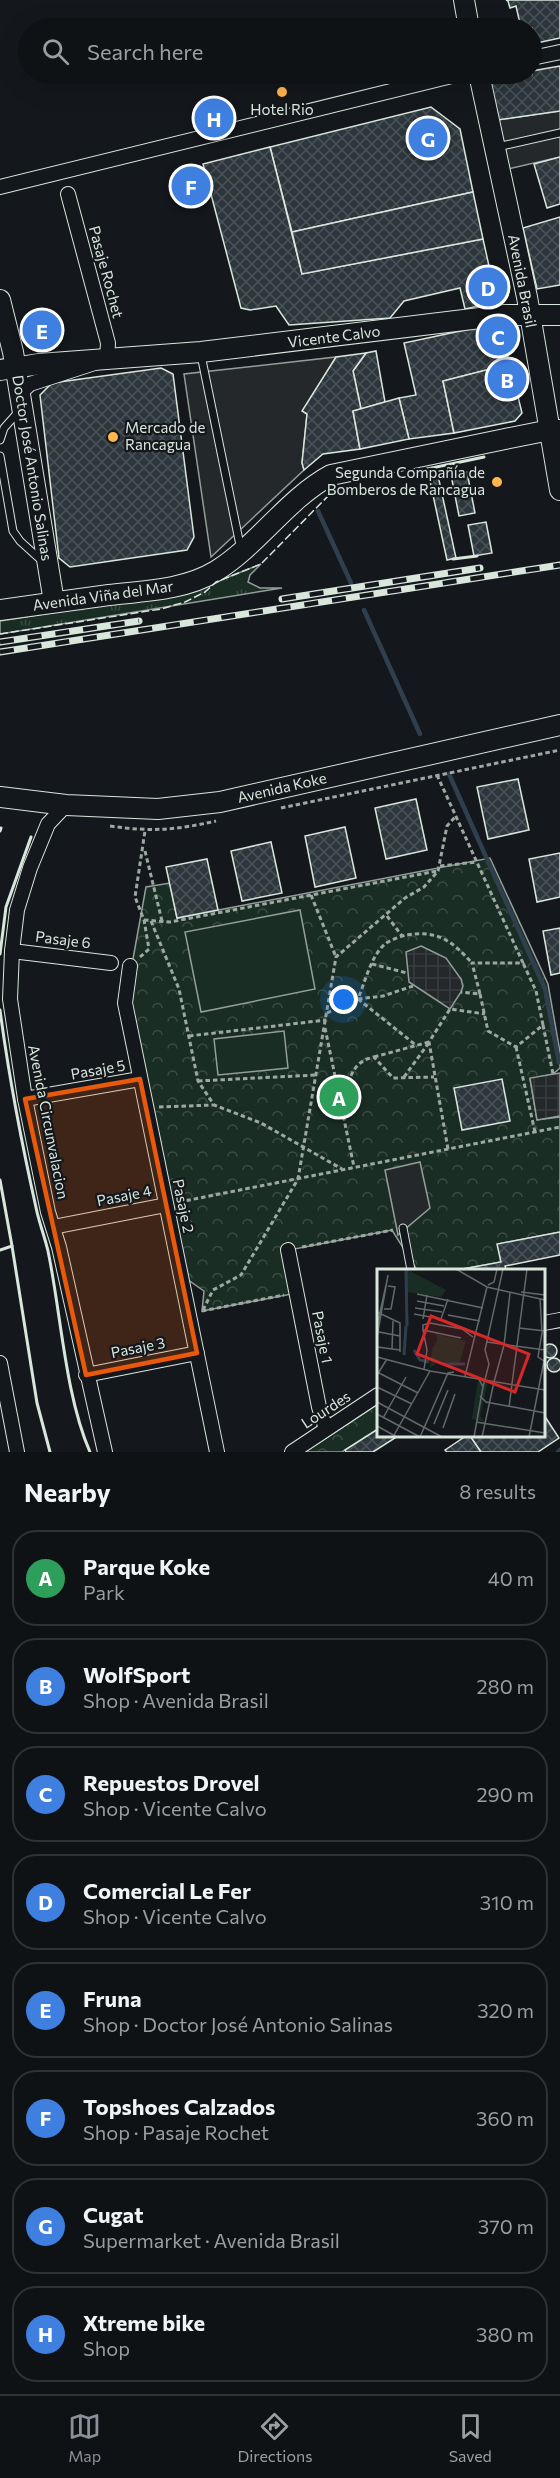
<!DOCTYPE html>
<meta charset="utf-8">
<style>
:root{--surface:#0f1215;--page:#181b1e;--text:#f1f3f6;--muted:#9b9ea0;--line:#2f3234;--accent:#8c9099}
body{margin:0;font-family:Commissioner,sans-serif;background:var(--page);color:var(--text)}
.you{position:absolute;left:344px;top:1000px;width:21px;height:21px;margin:-15px;border:4px solid #fff;border-radius:50%;background:#1a73e8;box-shadow:0 0 0 9px #1a73e833}
.badge{display:grid;place-items:center;width:39px;height:39px;border-radius:50%;background:var(--accent);color:#fff;font-size:20px;font-weight:700}
.pin{position:absolute;translate:-50% -50%;border:3px solid #fff;box-shadow:0 2px 6px #0006}
.list{margin:0;padding:0;list-style:none}
h2{display:flex;justify-content:space-between;align-items:center;height:78px;margin:0;padding:0 24px;font-size:26px}
h2 small{font-size:20px;font-weight:400;color:var(--muted)}
.list li{display:grid;grid-template-columns:39px 1fr auto;gap:18px;align-items:center;box-sizing:border-box;height:96px;margin:0 12px 12px;padding:0 12px;border:2px solid var(--line);border-radius:24px}
.list b{display:block;font-size:22px;white-space:nowrap}
.list p{margin:0;font-size:20px;white-space:nowrap;color:var(--muted)}
.list em{font-size:20px;font-style:normal;color:var(--muted)}
.icon{flex:none;width:33px;height:33px;fill:none;stroke:currentColor;stroke-width:2;stroke-linecap:round;stroke-linejoin:round}
.map{position:relative;flex:none;width:560px;height:1452px;overflow:hidden}
.search{position:absolute;background:var(--surface);box-shadow:0 6px 24px #0002;left:18px;right:18px;top:18px;height:66px;display:flex;align-items:center;gap:15px;box-sizing:border-box;padding:0 21px;border-radius:33px;color:var(--muted);font-size:22px}
.sheet{height:942px;background:var(--surface)}
nav{display:flex;justify-content:space-around;align-items:center;box-sizing:border-box;height:84px;border-top:2px solid var(--line);background:var(--surface);font-size:16px;color:var(--muted)}
nav a{display:grid;justify-items:center;gap:3px}
nav .on{color:var(--accent)}
.map>svg:first-child{display:block}
.grass{fill:url(#grass-tufts);stroke:#939e99;stroke-width:1.5}
.park{fill:url(#park-crowns);stroke:#939e99;stroke-width:1.5}
.pitch{fill:#1a2d24;stroke:#939e99;stroke-width:1.5}
.parking{fill:#24282b;stroke:#939e99;stroke-width:1.5}
.plaza{fill:url(#plaza-grid);stroke:#939e99;stroke-width:1.5}
.lines{fill:none;stroke-linecap:round;stroke-linejoin:round}
.stream{stroke:#2f3f4d;stroke-width:4.5}
.building{fill:url(#building-cross-hatch);stroke:#d8e6dc;stroke-width:1.5}
.lane-casing{stroke:#d8e6dc;stroke-width:9}
.street-casing{stroke:#d8e6dc;stroke-width:16}
.secondary-casing{stroke:#d8e6dc;stroke-width:22}
.path{stroke:#9da8a2;stroke-width:3;stroke-dasharray:4.5 3;stroke-linecap:butt}
.lane{stroke:#14181c;stroke-width:7}
.street{stroke:#14181c;stroke-width:14}
.secondary{stroke:#14181c;stroke-width:20}
.rail-casing{stroke:#d8e6dc;stroke-width:7}
.rail{stroke:#14181c;stroke-width:4.5;stroke-dasharray:14;stroke-linecap:butt}
.fence{stroke:#d8e6dc;stroke-width:1.5;stroke-dasharray:8 3;stroke-linecap:butt}
.wall{stroke:#d8e6dc;stroke-width:3}
.marked{fill:#e8590c;fill-opacity:0.2;stroke:#e8590c;stroke-width:4.5;stroke-linejoin:round}
.poi-dot{fill:#ffb74d;stroke:#14181c;stroke-width:2}
.labels{text-anchor:middle;stroke-width:4.5;stroke-linejoin:round;paint-order:stroke}
.poi-label{font-size:15px;fill:#d8e6dc;stroke:#14181c}
.street-label{font-size:15px;fill:#d8e6dc;stroke:#14181c}
.inset-river{fill:none;stroke:#2f3f4d;stroke-width:3}
.inset-road{fill:none;stroke:#626a69;stroke-width:1.5}
.view{fill:#d62828;fill-opacity:0.15;stroke:#d62828;stroke-width:3}
.inset-edge{fill:none;stroke:#d8e6dc;stroke-width:3}
</style>
<div class="map">
<svg width="560" height="1452" viewBox="0 0 560 1452">
<defs>
<pattern id="grass-tufts" width="24" height="20" patternUnits="userSpaceOnUse" patternTransform="scale(1.5)"><rect width="24" height="20" fill="#1a2d24"/><path d="M3 7l-1-3M5 7V3M7 7l1-3M15 17l-1-3M17 17v-4M19 17l1-3" fill="none" stroke="#3b4b43"/></pattern>
<pattern id="park-crowns" width="20" height="18" patternUnits="userSpaceOnUse" patternTransform="scale(1.5)"><rect width="20" height="18" fill="#1a2d24"/><path d="M2 6a3 3 0 1 1 6 0M12 15a3 3 0 1 1 6 0" fill="none" stroke="#3b4b43"/></pattern>
<pattern id="plaza-grid" width="8" height="8" patternUnits="userSpaceOnUse" patternTransform="scale(1.5)"><rect width="8" height="8" fill="#24282b"/><path d="M0 4h8M4 0v8" fill="none" stroke="#393d3f"/></pattern>
<pattern id="building-cross-hatch" width="8" height="8" patternUnits="userSpaceOnUse" patternTransform="scale(1.5)"><rect width="8" height="8" fill="#2c363c"/><path d="M0 0l8 8M0 8l8-8" fill="none" stroke="#4a5358"/></pattern>
</defs>
<rect width="100%" height="100%" fill="#14181c"/>
<polygon class="grass" points="261,564 250,575 248,582 260,588 282,588 0,634 0,621 152,597 214,579 216,582"/>
<g class="park">
<polygon points="490,858 548,984 560,1052 560,1068 553,1074 530,1079 537,1120 560,1117 560,1232 498,1244 501,1262 457,1270 417,1270 392,1230 289,1250 297,1293 202,1311 204,1291 181,1275 125,1003 146,887 170,883 177,918"/>
<polygon points="378,1404 378,1429 342,1452 305,1452"/>
</g>
<g class="pitch">
<polygon points="300,910 315,989 201,1012 185,932"/>
<polygon points="284,1031 288,1068 218,1075 214,1039"/>
</g>
<g class="parking">
<polygon points="560,111 560,157 508,169 497,120"/>
<polygon points="336,357 303,411 307,414 302,463 304,470 211,557 184,374"/>
<polygon points="420,1162 430,1208 398,1235 385,1170"/>
</g>
<g class="plaza">
<polygon points="421,946 446,958 461,979 463,986 461,992 450,1009 409,982 406,952"/>
<polygon points="560,1073 560,1116 537,1120 530,1078"/>
</g>
<g class="lines">
<g class="stream">
<polyline points="318,511 351,583"/>
<polyline points="364,610 420,734"/>
<polyline points="449,774 545,989 559,1062"/>
<polyline points="558,1452 560,1450"/>
</g>
</g>
<g class="building">
<polygon points="506,0 560,0 560,38 532,44 532,28 521,28 516,6 510,8 508,1"/>
<polygon points="560,66 560,111 497,120 488,79 532,74 532,71"/>
<polygon points="431,107 460,129 473,192 292,232 270,147"/>
<polygon points="270,147 302,274 483,239 497,302 465,309 460,288 404,301 390,318 289,325 276,306 250,310 241,308 203,164"/>
<polygon points="560,157 560,204 547,208 534,164"/>
<polygon points="473,192 483,239 302,274 292,232"/>
<polygon points="560,217 560,285 537,289 523,228"/>
<polygon points="498,323 510,364 443,381 454,433 409,439 399,398 416,395 404,343"/>
<polygon points="376,351 385,402 361,409 353,371 366,353"/>
<polygon points="366,353 353,371 361,409 353,411 360,449 323,454 304,470 302,463 307,414 302,411 336,357"/>
<polygon points="510,364 522,413 515,421 454,433 443,381"/>
<polygon points="161,368 173,374 194,537 187,550 70,567 59,558 40,395 52,383"/>
<polygon points="399,398 409,439 360,449 353,411"/>
<polygon points="437,471 456,558 447,560 428,472"/>
<polygon points="467,472 475,513 459,516 451,475"/>
<polygon points="486,522 492,553 474,556 468,525"/>
<polygon points="518,779 529,830 488,839 477,787"/>
<polygon points="416,799 427,850 386,859 375,808"/>
<polygon points="345,827 356,878 315,887 305,836"/>
<polygon points="271,842 282,893 242,901 231,851"/>
<polygon points="560,853 560,897 537,902 529,859"/>
<polygon points="207,859 218,910 177,918 166,867"/>
<polygon points="560,928 560,973 551,975 543,931"/>
<polygon points="502,1079 510,1121 462,1130 454,1088"/>
<polygon points="560,1232 560,1255 505,1266 506,1270 457,1270 501,1262 497,1244"/>
<circle cx="550" cy="1351" r="7"/>
<circle cx="554" cy="1365" r="7"/>
<polygon points="544,1415 559,1438 538,1452 481,1452 470,1436 544,1436"/>
<polygon points="378,1429 378,1436 398,1436 373,1452 346,1452 345,1450"/>
<polygon points="466,1436 470,1436 481,1452 447,1452 445,1450"/>
</g>
<g class="lines">
<defs>
<g id="lane">
<polyline points="497,147 560,133"/>
<polyline points="201,355 241,550"/>
<polyline points="0,440 4,428 20,410"/>
<polyline points="0,456 13,531 20,541 42,561"/>
<polyline points="403,1228 411,1270"/>
</g>
<g id="street">
<polyline points="532,58 560,52"/>
<polyline points="0,187 460,74"/>
<polyline points="20,393 30,384 107,359 108,343 68,194"/>
<polyline points="66,805 48,824 30,868 17,910 12,951 10,999 25,1099 48,1212 59,1247 105,1452"/>
<polyline points="12,951 111,963"/>
<polyline points="130,966 125,1003 217,1452"/>
<polyline points="25,1099 140,1079"/>
<polyline points="53,1227 166,1205"/>
<polyline points="288,1250 319,1407 326,1429"/>
<polyline points="544,1323 560,1320"/>
<polyline points="0,1363 17,1452"/>
<polyline points="86,1375 197,1353"/>
<polyline points="292,1452 378,1395"/>
</g>
<g id="secondary">
<polyline points="464,0 469,28"/>
<polyline points="479,74 527,297 560,490"/>
<polyline points="0,300 13,352 54,602"/>
<polyline points="0,370 39,364 201,352 505,315 560,315"/>
<path d="M0,610C36,605 73,600 109,595C144,591 185,590 216,571C259,544 287,499 331,475L505,439L550,430H560"/>
<polyline points="0,797 66,805 158,809 220,802 560,725"/>
</g>
</defs>
<use href="#lane" class="lane-casing"/>
<use href="#street" class="street-casing"/>
<use href="#secondary" class="secondary-casing"/>
<g class="path">
<polyline points="437,775 523,963 472,963 480,994 461,992"/>
<polyline points="281,808 560,750"/>
<path d="M110,826C150,832 177,830 216,821"/>
<polyline points="145,851 162,921"/>
<polyline points="440,866 477,862"/>
<polyline points="311,895 336,957"/>
<polyline points="387,916 402,936"/>
<polyline points="144,920 170,922 437,871"/>
<polyline points="151,921 179,989 198,1081 214,1105 261,1123 342,1169"/>
<polyline points="140,957 149,949 144,920 135,897 145,831"/>
<polyline points="372,964 407,973"/>
<polyline points="480,994 488,1031 516,1047 543,1025 536,991 523,963"/>
<polyline points="358,999 417,1046"/>
<polyline points="358,999 383,996 413,986"/>
<path d="M327,1013L358,999C365,982 371,956 385,944C390,940 401,936 407,935C438,930 452,941 472,963"/>
<polyline points="543,1025 553,1074"/>
<polyline points="325,1028 354,1167"/>
<polyline points="189,1036 326,1020"/>
<polyline points="516,1047 535,1132"/>
<polyline points="374,1057 429,1042"/>
<polyline points="404,1077 428,1044"/>
<polyline points="198,1081 316,1075"/>
<path d="M338,1092L345,1090C352,1073 355,1061 374,1057L393,1078L434,1077"/>
<polyline points="159,1107 213,1105"/>
<polyline points="448,1149 429,1042 450,1009 485,1014"/>
<polyline points="179,1202 560,1127"/>
<polyline points="302,1247 393,1230"/>
<polyline points="203,1310 213,1290 241,1275 298,1179 336,957 405,898 424,887 438,871 447,826 456,816"/>
<polyline points="202,1311 284,1295"/>
</g>
<use href="#lane" class="lane"/>
<use href="#street" class="street"/>
<use href="#secondary" class="secondary"/>
<defs>
<g id="rail">
<polyline points="282,599 480,568"/>
<polyline points="0,642 139,621"/>
<polyline points="0,652 560,565"/>
</g>
</defs>
<use href="#rail" class="rail-casing"/>
<use href="#rail" class="rail"/>
<polyline class="fence" points="0,634 161,609 185,602 205,592 216,582 261,564 331,493"/>
<g class="wall">
<polyline points="429,475 427,469 484,457"/>
<polyline points="453,559 477,556"/>
<polyline points="0,831 1,828"/>
<polyline points="0,954 6,907 31,837"/>
<path d="M0,1010C9,1078 22,1145 37,1212C40,1225 45,1238 48,1251C61,1313 65,1395 90,1452"/>
<polyline points="0,1180 12,1246 0,1250"/>
<polyline points="12,1246 37,1403 50,1452"/>
</g>
</g>
<path class="marked" d="M140,1079L197,1353L86,1375L25,1099Z"/>
<g class="poi-dot">
<circle cx="282" cy="92" r="6"/>
<circle cx="113" cy="437" r="6"/>
<circle cx="497" cy="482" r="6"/>
</g>
<g class="labels">
<g class="poi-label">
<text x="282" y="115">Hotel Rio</text>
<text x="125" y="433" text-anchor="start">Mercado de<tspan x="125" dy="17">Rancagua</tspan></text>
<text x="485" y="478" text-anchor="end">Segunda Compañía de<tspan x="485" dy="17">Bomberos de Rancagua</tspan></text>
</g>
<g class="street-label">
<text transform="translate(106 272) rotate(75)" y="5">Pasaje Rochet</text>
<text transform="translate(522 281) rotate(79)" y="5">Avenida Brasil</text>
<text transform="translate(334 337) rotate(-7)" y="5">Vicente Calvo</text>
<text transform="translate(32 468) rotate(81)" y="5">Doctor José Antonio Salinas</text>
<text transform="translate(103 596) rotate(-8)" y="5">Avenida Viña del Mar</text>
<text transform="translate(282 788) rotate(-13)" y="5">Avenida Koke</text>
<text transform="translate(63 940) rotate(7)" y="5">Pasaje 6</text>
<text transform="translate(98 1070) rotate(-10)" y="5">Pasaje 5</text>
<text transform="translate(48 1122) rotate(79)" y="5">Avenida Circunvalacion</text>
<text transform="translate(124 1196) rotate(-11)" y="5">Pasaje 4</text>
<text transform="translate(183 1206) rotate(78)" y="5">Pasaje 2</text>
<text transform="translate(322 1337) rotate(79)" y="5">Pasaje 1</text>
<text transform="translate(138 1348) rotate(-11)" y="5">Pasaje 3</text>
<text transform="translate(326 1410) rotate(-33)" y="5">Lourdes</text>
</g>
</g>
<g transform="translate(377 1269)">
<rect width="168" height="168" fill="#14181c"/>
<path d="M29,0L69,21L64,28L30,23Z" fill="#1a2d24"/>
<path d="M59,65L89,72L82,96L63,92L53,99L55,80L60,72ZM101,111L111,112L103,147L107,153L95,150Z" fill="#1a2d24"/>
<path class="inset-river" d="M29,0L30,57M37,81L43,91L52,93M27,86L29,57M66,95H88"/>
<path class="inset-road" d="M79,0L110,18L168,31M111,16L117,13L120,0M144,23L168,26M40,25L106,39M163,29L165,64L161,88L167,92M40,32L67,37M38,39L65,43M7,40H14L18,18L11,17M0,43L23,54V83M37,45L64,50L71,30M71,46L103,52M46,50L50,26M0,57L9,16M142,59L168,62M46,61V56L53,54L85,60L96,68M46,61L84,69M46,61L50,81L47,100M2,63L23,67M0,68L11,6M110,73L168,81M0,78L23,81M15,80L16,52M0,88L53,102L168,121M2,104L41,124M0,106L10,90M88,107L110,18M117,113L127,76L133,24M0,118L35,135M106,118L112,95L108,81L126,0M103,127L109,133L168,144M0,133L65,168M132,138L150,0M0,145L43,168M6,149L29,108M99,153L168,164M57,155L71,121M0,157L20,168M66,159L78,125M16,168L53,102M43,168L71,104L77,103M97,168L106,118L102,110M105,168L117,113M152,168L167,92"/>
<path class="view" d="M54,47L152,85L138,123L40,85Z"/>
<rect width="168" height="168" class="inset-edge"/>
</g>
</svg>
<div class="you"></div>
<div class="pin badge" style="left:339px;top:1097px;background:#2e9e5b">A</div>
<div class="pin badge" style="left:507px;top:379px;background:#3f7fe0">B</div>
<div class="pin badge" style="left:498px;top:336px;background:#3f7fe0">C</div>
<div class="pin badge" style="left:488px;top:287px;background:#3f7fe0">D</div>
<div class="pin badge" style="left:42px;top:330px;background:#3f7fe0">E</div>
<div class="pin badge" style="left:191px;top:186px;background:#3f7fe0">F</div>
<div class="pin badge" style="left:428px;top:138px;background:#3f7fe0">G</div>
<div class="pin badge" style="left:214px;top:118px;background:#3f7fe0">H</div>
<div class="search"><svg class="icon" aria-label="search" viewBox="0 0 24 24"><circle cx="10" cy="10" r="6"/><path d="M15 15l6 6"/></svg>Search here</div>
</div>
<section class="sheet">
<h2>Nearby<small>8 results</small></h2>
<ul class="list">
<li><span class="badge" style="background:#2e9e5b">A</span><div><b>Parque Koke</b><p>Park</p></div><em>40 m</em></li>
<li><span class="badge" style="background:#3f7fe0">B</span><div><b>WolfSport</b><p>Shop · Avenida Brasil</p></div><em>280 m</em></li>
<li><span class="badge" style="background:#3f7fe0">C</span><div><b>Repuestos Drovel</b><p>Shop · Vicente Calvo</p></div><em>290 m</em></li>
<li><span class="badge" style="background:#3f7fe0">D</span><div><b>Comercial Le Fer</b><p>Shop · Vicente Calvo</p></div><em>310 m</em></li>
<li><span class="badge" style="background:#3f7fe0">E</span><div><b>Fruna</b><p>Shop · Doctor José Antonio Salinas</p></div><em>320 m</em></li>
<li><span class="badge" style="background:#3f7fe0">F</span><div><b>Topshoes Calzados</b><p>Shop · Pasaje Rochet</p></div><em>360 m</em></li>
<li><span class="badge" style="background:#3f7fe0">G</span><div><b>Cugat</b><p>Supermarket · Avenida Brasil</p></div><em>370 m</em></li>
<li><span class="badge" style="background:#3f7fe0">H</span><div><b>Xtreme bike</b><p>Shop</p></div><em>380 m</em></li>
</ul>
</section>
<nav>
<a class="on"><svg class="icon" aria-label="map" viewBox="0 0 24 24"><path d="M3 6l6-2 6 2 6-2v14l-6 2-6-2-6 2zM9 4v14M15 6v14"/></svg>Map</a>
<a><svg class="icon" aria-label="directions" viewBox="0 0 24 24"><path d="M12 3l9 9-9 9-9-9zM9 14v-3h6M13 9l2 2-2 2"/></svg>Directions</a>
<a><svg class="icon" aria-label="saved" viewBox="0 0 24 24"><path d="M7 4h10v16l-5-4-5 4z"/></svg>Saved</a>
</nav>
